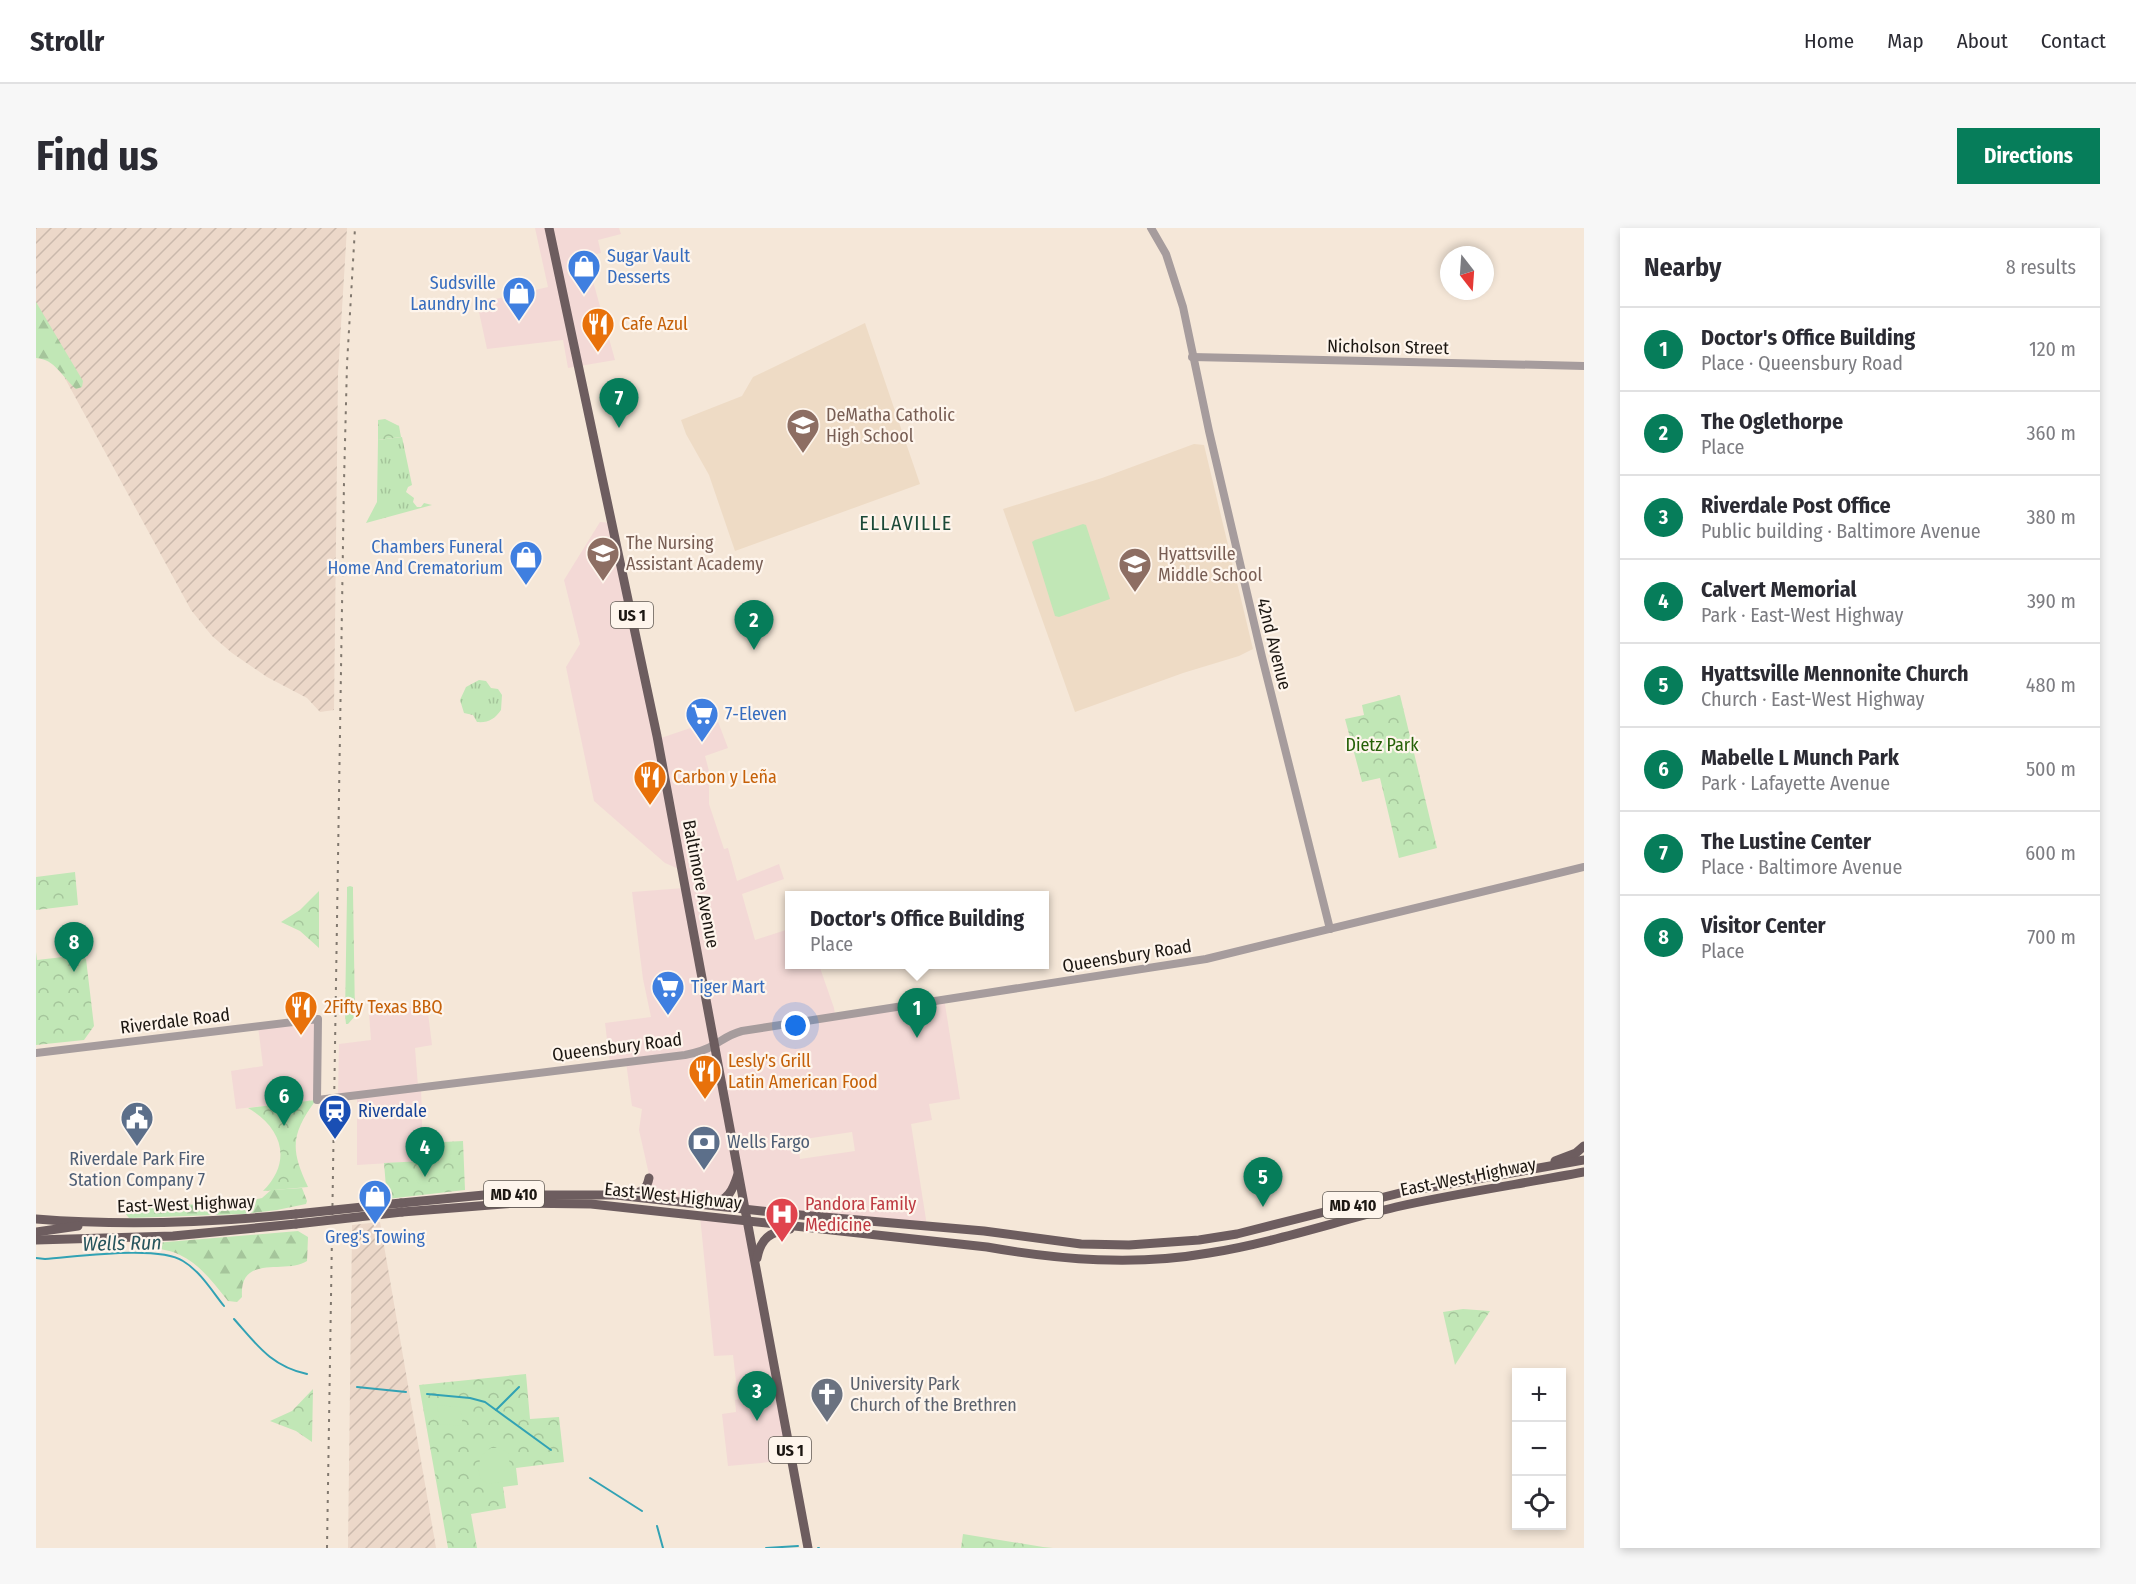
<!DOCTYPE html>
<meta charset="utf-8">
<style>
:root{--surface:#fff;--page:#f7f7f7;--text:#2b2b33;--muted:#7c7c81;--line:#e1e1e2;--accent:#067d5a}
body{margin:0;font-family:"Fira Sans Condensed",sans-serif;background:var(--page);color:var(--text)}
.controls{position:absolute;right:18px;bottom:18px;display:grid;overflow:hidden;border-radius:0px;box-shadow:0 3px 9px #0003}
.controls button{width:54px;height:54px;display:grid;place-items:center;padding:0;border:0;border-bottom:2px solid var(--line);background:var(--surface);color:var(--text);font:30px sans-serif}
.compass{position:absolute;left:1404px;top:18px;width:54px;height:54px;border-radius:50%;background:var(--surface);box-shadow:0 3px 9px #0003;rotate:163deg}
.you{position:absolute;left:760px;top:798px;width:21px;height:21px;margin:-15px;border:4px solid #fff;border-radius:50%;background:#1a73e8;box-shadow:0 0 0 9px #1a73e833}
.badge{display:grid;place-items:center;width:39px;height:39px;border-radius:50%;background:var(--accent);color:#fff;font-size:20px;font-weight:700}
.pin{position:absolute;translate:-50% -50px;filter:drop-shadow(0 2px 3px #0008)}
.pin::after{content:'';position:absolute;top:32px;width:21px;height:18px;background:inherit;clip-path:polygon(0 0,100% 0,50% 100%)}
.popup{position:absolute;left:749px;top:663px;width:264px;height:78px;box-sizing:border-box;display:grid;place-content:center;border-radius:0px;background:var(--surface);filter:drop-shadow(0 2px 4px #0005);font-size:20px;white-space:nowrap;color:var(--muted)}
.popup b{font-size:22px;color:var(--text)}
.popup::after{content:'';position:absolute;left:50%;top:100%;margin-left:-12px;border:12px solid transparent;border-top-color:var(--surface)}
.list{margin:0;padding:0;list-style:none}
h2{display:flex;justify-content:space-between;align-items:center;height:78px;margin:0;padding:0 24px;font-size:26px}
h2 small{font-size:20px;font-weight:400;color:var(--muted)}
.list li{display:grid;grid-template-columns:39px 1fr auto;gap:18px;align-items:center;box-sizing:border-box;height:84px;padding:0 24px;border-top:2px solid var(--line)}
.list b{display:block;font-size:22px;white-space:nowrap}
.list p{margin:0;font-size:20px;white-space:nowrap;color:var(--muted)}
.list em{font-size:20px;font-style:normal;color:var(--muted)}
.icon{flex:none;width:33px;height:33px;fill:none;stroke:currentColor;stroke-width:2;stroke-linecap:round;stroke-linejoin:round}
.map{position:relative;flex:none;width:1548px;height:1320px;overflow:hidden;border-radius:0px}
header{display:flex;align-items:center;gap:36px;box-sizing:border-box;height:84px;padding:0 30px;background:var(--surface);border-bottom:2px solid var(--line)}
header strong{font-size:28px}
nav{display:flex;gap:33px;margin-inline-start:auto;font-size:21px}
.intro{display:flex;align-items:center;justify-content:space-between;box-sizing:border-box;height:144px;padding:0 36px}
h1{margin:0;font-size:42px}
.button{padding:15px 27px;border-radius:0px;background:var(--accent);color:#fff;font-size:21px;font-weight:700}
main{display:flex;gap:36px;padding:0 36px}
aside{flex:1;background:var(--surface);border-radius:0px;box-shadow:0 3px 9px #0003}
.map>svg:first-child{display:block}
.commercial{fill:#f3d9d6;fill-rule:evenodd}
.industrial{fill:url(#industrial-furrows)}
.built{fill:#eedbc5}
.grass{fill:url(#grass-tufts)}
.forest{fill:url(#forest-firs)}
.park{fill:url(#park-crowns)}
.garden{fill:#c1e7b6}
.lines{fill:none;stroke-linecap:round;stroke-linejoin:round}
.stream{stroke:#32a2b4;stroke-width:2}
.tertiary{stroke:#a69c9d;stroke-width:8}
.primary{stroke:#6d5d5f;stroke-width:9}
.rail{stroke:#81786e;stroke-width:2;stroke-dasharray:3 6;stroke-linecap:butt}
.primary-bridge{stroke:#6d5d5f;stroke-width:9}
.labels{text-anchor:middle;stroke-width:4.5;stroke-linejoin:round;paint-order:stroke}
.shield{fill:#fef5ec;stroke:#605a53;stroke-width:1.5}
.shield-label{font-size:16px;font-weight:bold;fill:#1c1712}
.shop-label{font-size:18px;fill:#366cbe;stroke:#fef5ec;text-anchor:start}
.food-label{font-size:18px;fill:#c56008;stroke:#fef5ec;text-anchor:start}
.street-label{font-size:18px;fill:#1c1712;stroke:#fef5ec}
.education-label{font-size:18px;fill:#785e54;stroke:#fef5ec;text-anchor:start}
.park-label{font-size:18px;fill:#256007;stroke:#fef5ec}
.transit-label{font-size:18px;fill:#164399;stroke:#fef5ec;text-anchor:start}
.service-label{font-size:18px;fill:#4e5e75;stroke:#fef5ec;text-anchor:start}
.health-label{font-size:18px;fill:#be3a42;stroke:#fef5ec;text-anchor:start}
.worship-label{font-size:18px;fill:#5b616d;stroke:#fef5ec;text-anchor:start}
.neighbourhood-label{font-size:20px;letter-spacing:1.5px;fill:#1b4937;stroke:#fef5ec}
.water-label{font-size:20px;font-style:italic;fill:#26545c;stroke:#fef5ec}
</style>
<header>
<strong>Strollr</strong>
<nav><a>Home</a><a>Map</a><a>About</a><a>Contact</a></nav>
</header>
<div class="intro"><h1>Find us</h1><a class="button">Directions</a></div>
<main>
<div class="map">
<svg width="1548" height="1320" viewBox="0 0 1548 1320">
<defs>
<pattern id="industrial-furrows" width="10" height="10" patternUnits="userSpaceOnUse" patternTransform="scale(1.5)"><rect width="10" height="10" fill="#ecd8c9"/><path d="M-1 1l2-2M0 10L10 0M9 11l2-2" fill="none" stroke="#cab9ac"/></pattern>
<pattern id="grass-tufts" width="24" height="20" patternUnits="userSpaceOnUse" patternTransform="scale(1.5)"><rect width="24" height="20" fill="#c1e7b6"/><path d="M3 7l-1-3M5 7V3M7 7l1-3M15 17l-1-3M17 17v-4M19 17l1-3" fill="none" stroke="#a5c59b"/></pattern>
<pattern id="forest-firs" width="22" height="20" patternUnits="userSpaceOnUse" patternTransform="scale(1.5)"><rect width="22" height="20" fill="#c1e7b6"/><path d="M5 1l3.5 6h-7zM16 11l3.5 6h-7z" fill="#a5c59b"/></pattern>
<pattern id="park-crowns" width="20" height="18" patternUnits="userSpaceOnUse" patternTransform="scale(1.5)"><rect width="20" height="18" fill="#c1e7b6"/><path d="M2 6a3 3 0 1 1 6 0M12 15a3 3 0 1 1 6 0" fill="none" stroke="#a5c59b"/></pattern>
</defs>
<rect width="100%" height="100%" fill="#f5e7d8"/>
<g class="commercial">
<polygon points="499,0 583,0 585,6 562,12 565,25 550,28 579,132 532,140 527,112 451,121 443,84 451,73 512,59"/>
<path d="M564,294L576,295L622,511L681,491L692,520L669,528L673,543V576L688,621L692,620L701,653L743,636L748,651L706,666L719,712L753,701L754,736L783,737L798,780L799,787L908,770L924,871L893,876L896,892L875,896L891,998L709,982L699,956L680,975L629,972L616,960L603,902L606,881L596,878L590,834L574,836L569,795L615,789L607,751L596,664L648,660L645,642L629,635L558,573L530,439L544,416L528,352ZM816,904L819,923L764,931L762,912Z"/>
<polygon points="391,777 396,817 379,820 382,858 385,858 387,933 321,937 321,867 302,869 303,816 335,812 333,785"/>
<polygon points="282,791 281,872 200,881 195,843 227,838 222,798"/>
<polygon points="664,988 711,993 756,1232 692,1238 686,1186 700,1184 699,1172 702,1171 697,1127 678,1128"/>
</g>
<g class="industrial">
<polygon points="0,0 311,0 302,146 298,482 284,484 271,470 231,449 196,425 176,408 155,382 0,97"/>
<polygon points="344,994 400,1320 312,1320 316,1002 316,997"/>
</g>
<g class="built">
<polygon points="829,95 884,256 699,323 673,247 650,206 645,192 706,168 717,149"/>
<polygon points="1158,216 1168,217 1217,421 1203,428 1147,445 1039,484 967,281 1066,250"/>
</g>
<g class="grass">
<polygon points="366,209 376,257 372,259 370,264 378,270 377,274 381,279 385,279 388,275 396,277 330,295 341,274 342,212"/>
<path d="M443,452L450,453L455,460L462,461L466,467L465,482C459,491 452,495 441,494L437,487L428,485L424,472L430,459Z"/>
</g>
<g class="forest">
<path d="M0,74L47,153L46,159L40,161C26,149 19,131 0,130Z"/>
<polygon points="314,658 317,659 317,664 319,788 312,796 310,796 309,787 311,667 311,659"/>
<polygon points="266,960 271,973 270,976 241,982 207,986 93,990 89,985 96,980 213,973 226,970 235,962"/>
<path d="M262,1003L272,1009L271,1033C249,1047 203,1025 206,1069L201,1074L192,1073C178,1056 165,1037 144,1027C136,1022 126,1023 118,1018L119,1015Z"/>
</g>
<g class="park">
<polygon points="349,191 363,198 365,209 342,212 342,192"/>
<polygon points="1364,467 1401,620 1363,630 1344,550 1326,554 1309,491 1328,487 1326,477"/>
<polygon points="39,644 42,677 0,682 0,649"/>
<polygon points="283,663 283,720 264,703 245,694 264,682"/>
<polygon points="0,724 1,732 44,727 50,731 58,798 48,812 0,817"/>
<path d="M280,872C255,906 254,921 272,959L227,963C257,933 246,900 212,880Z"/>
<polygon points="427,913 429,962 351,971 348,935 387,933 387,915"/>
<polygon points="1427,1081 1454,1083 1419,1137 1407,1084"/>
<polygon points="490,1146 494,1191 523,1189 528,1234 480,1240 482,1257 467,1259 470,1280 435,1286 441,1320 412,1320 383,1157"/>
<polygon points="277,1161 276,1214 260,1203 234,1193 256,1183"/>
<polygon points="927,1306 1007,1319 1017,1320 925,1320"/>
</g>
<g class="garden">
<polygon points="1047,296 1050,297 1074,371 1023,389 1019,388 996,314 999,312"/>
<polygon points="401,1177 424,1179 427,1198 404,1196"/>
<path d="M455,1220H464L472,1225L476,1250L474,1252L452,1256L445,1251C440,1238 443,1227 455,1220Z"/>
</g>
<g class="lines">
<g class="stream">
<path d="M0,1030L9,1031C40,1029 122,1017 147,1033C164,1043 176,1063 188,1078"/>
<path d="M198,1091C221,1117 235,1138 271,1146"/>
<polyline points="321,1159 370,1164"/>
<polyline points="391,1166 434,1170 449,1174 515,1222"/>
<polyline points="460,1182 483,1159"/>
<polyline points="554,1250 606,1283"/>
<polyline points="621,1298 627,1320"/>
<polyline points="730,1320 762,1318"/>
<polyline points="782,1320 783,1320"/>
</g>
<g class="tertiary">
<polyline points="1115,0 1130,26 1147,79 1173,203 1226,429 1294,701"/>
<polyline points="1156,129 1548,138"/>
<path d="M0,825L282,791L281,872L298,870L649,827C659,825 670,822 678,817C688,811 694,806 706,803L1170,731L1548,639"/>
</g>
<g class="primary">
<polyline points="513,0 621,508 772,1320"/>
<polyline points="1519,933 1540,925 1548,918"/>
<path d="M595,967C606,964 611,961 613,950"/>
<polyline points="365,975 448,967 580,967 753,986 948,1003 1045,1016 1093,1017 1163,1012 1201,1006 1368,964 1548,932"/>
<path d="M675,976C692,973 697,962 702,946"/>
<path d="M366,984L479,975L555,976L951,1019C1025,1032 1099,1038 1173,1025C1236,1015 1298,994 1360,979C1422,965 1485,956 1548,944"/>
<path d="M0,991C87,998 173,995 260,986"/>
<polyline points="0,1004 42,998"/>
<polyline points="0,1012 137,1008 260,996"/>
<path d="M721,1030C725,1010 734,1004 754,1001"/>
</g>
<polyline class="rail" points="291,1320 308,254 311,136 319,0"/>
<g class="primary-bridge">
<polyline points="260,986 365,975"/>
<polyline points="260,996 366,984"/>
</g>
</g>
<defs>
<symbol id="shop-pin" viewBox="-11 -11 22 30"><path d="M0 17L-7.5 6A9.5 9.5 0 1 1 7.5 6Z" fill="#3f7fe0" stroke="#fef5ec"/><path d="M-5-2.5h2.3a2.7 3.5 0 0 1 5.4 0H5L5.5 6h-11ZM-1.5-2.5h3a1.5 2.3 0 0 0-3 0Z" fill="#fff"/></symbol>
<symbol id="restaurant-pin" viewBox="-11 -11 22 30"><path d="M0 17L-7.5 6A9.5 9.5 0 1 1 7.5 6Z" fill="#e8710a" stroke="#fef5ec"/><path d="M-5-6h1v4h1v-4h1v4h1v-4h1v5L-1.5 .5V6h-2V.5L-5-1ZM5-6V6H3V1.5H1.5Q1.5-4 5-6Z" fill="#fff"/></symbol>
<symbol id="school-pin" viewBox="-11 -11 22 30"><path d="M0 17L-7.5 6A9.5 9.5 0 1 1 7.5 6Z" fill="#8d6e63" stroke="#fef5ec"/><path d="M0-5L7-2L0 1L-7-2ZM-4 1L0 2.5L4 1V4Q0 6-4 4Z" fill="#fff"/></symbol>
<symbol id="supermarket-pin" viewBox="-11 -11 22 30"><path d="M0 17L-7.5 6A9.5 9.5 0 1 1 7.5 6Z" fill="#3f7fe0" stroke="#fef5ec"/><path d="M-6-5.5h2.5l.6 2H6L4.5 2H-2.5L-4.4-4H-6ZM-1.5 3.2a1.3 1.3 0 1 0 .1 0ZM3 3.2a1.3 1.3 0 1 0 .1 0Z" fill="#fff"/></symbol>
<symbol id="station-pin" viewBox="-11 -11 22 30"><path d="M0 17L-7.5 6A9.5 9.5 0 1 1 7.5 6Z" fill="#1a4fb4" stroke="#fef5ec"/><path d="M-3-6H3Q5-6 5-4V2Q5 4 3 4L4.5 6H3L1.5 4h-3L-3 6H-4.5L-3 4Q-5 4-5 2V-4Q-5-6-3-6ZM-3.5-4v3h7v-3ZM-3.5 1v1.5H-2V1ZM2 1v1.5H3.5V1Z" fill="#fff"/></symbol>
<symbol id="civic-pin" viewBox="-11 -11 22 30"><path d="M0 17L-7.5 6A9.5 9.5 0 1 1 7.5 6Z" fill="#5c6f8a" stroke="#fef5ec"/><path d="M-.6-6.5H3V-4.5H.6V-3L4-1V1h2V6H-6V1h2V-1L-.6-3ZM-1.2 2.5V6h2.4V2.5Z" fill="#fff"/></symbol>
<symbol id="bank-pin" viewBox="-11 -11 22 30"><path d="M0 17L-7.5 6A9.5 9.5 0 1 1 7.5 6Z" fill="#5c6f8a" stroke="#fef5ec"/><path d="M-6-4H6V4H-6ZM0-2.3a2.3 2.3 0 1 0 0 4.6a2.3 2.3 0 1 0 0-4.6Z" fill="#fff"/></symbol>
<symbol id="hospital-pin" viewBox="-11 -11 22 30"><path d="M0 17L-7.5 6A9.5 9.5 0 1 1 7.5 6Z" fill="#e0444e" stroke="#fef5ec"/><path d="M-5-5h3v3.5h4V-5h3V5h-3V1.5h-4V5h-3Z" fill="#fff"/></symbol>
<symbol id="church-pin" viewBox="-11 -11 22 30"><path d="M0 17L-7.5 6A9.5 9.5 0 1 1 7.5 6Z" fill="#6b7280" stroke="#fef5ec"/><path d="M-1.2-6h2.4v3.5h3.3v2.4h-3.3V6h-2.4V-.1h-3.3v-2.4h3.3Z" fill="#fff"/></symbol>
</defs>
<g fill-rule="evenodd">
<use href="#shop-pin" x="529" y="19" width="38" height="52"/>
<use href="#shop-pin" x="464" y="46" width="38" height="52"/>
<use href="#restaurant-pin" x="543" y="77" width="38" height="52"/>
<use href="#school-pin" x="748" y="178" width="38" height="52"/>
<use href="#school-pin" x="548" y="306" width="38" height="52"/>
<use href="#shop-pin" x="471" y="310" width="38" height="52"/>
<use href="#school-pin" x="1080" y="317" width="38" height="52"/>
<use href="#supermarket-pin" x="647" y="467" width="38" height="52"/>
<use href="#restaurant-pin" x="595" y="530" width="38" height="52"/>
<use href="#supermarket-pin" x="613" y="740" width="38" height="52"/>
<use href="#restaurant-pin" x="246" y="760" width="38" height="52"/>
<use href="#restaurant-pin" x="650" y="824" width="38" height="52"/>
<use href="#station-pin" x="280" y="864" width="38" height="52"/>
<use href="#civic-pin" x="82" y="871" width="38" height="52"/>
<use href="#bank-pin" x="649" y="895" width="38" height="52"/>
<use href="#shop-pin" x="320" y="949" width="38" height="52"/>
<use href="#hospital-pin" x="727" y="967" width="38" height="52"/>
<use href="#church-pin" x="772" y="1147" width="38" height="52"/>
</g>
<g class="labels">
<g class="shield">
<rect x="575" y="374" width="42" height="26" rx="4.5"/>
<rect x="448" y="953" width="60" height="26" rx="4.5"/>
<rect x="1287" y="964" width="60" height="26" rx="4.5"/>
<rect x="733" y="1209" width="42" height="26" rx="4.5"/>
</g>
<g class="shield-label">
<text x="596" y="393">US 1</text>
<text x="478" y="972">MD 410</text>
<text x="1317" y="983">MD 410</text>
<text x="754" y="1228">US 1</text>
</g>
<g class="shop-label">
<text x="571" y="34">Sugar Vault<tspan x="571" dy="21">Desserts</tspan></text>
<text x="460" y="61" text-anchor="end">Sudsville<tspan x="460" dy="21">Laundry Inc</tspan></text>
<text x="467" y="325" text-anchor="end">Chambers Funeral<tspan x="467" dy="21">Home And Crematorium</tspan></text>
<text x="689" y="492">7-Eleven</text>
<text x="655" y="765">Tiger Mart</text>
<text x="339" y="1015" text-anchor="middle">Greg's Towing</text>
</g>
<g class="food-label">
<text x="585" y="102">Cafe Azul</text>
<text x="637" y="555">Carbon y Leña</text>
<text x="288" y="785">2Fifty Texas BBQ</text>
<text x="692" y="839">Lesly's Grill<tspan x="692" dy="21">Latin American Food</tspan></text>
</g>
<g class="street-label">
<text transform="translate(1352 119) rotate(1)" y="6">Nicholson Street</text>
<text transform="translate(1238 416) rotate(76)" y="6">42nd Avenue</text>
<text transform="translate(665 656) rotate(79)" y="6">Baltimore Avenue</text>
<text transform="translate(1091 728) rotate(-9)" y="6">Queensbury Road</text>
<text transform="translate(139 793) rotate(-7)" y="6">Riverdale Road</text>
<text transform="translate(581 819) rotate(-7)" y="6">Queensbury Road</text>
<text transform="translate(1432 949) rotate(-11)" y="6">East-West Highway</text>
<text transform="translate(637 968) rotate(6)" y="6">East-West Highway</text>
<text transform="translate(150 976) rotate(-2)" y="6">East-West Highway</text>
</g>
<g class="education-label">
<text x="790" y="193">DeMatha Catholic<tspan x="790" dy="21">High School</tspan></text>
<text x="590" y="321">The Nursing<tspan x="590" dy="21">Assistant Academy</tspan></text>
<text x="1122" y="332">Hyattsville<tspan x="1122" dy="21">Middle School</tspan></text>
</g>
<g class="park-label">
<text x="1346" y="523">Dietz Park</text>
</g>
<g class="transit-label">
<text x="322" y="889">Riverdale</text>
</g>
<g class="service-label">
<text x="691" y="920">Wells Fargo</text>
<text x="101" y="937" text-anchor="middle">Riverdale Park Fire<tspan x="101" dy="21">Station Company 7</tspan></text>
</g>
<g class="health-label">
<text x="769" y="982">Pandora Family<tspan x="769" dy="21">Medicine</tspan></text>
</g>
<g class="worship-label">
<text x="814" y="1162">University Park<tspan x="814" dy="21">Church of the Brethren</tspan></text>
</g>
<g class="neighbourhood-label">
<text x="870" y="302">ELLAVILLE</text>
</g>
<g class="water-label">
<text transform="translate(86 1015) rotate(-1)" y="7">Wells Run</text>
</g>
</g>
</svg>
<div class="controls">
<button>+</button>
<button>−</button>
<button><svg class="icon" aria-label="locate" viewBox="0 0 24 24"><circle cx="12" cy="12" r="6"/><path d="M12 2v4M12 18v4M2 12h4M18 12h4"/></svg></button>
</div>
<svg class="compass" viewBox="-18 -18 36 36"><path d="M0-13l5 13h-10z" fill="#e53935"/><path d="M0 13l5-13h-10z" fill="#7c7c81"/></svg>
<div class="you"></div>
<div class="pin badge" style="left:881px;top:810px">1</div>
<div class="popup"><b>Doctor's Office Building</b>Place</div>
<div class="pin badge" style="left:718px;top:422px">2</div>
<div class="pin badge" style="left:721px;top:1193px">3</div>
<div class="pin badge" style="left:389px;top:949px">4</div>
<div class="pin badge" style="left:1227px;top:979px">5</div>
<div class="pin badge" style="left:248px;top:898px">6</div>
<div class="pin badge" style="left:583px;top:200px">7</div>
<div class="pin badge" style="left:38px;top:744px">8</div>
</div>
<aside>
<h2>Nearby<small>8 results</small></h2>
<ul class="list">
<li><span class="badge">1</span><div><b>Doctor's Office Building</b><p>Place · Queensbury Road</p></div><em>120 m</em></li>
<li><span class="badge">2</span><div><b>The Oglethorpe</b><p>Place</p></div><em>360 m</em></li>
<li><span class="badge">3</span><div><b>Riverdale Post Office</b><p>Public building · Baltimore Avenue</p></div><em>380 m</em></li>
<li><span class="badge">4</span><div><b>Calvert Memorial</b><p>Park · East-West Highway</p></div><em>390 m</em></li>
<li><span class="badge">5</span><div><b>Hyattsville Mennonite Church</b><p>Church · East-West Highway</p></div><em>480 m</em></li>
<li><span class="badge">6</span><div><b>Mabelle L Munch Park</b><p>Park · Lafayette Avenue</p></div><em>500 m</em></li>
<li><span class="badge">7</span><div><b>The Lustine Center</b><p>Place · Baltimore Avenue</p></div><em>600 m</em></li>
<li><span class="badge">8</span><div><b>Visitor Center</b><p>Place</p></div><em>700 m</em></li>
</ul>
</aside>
</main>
